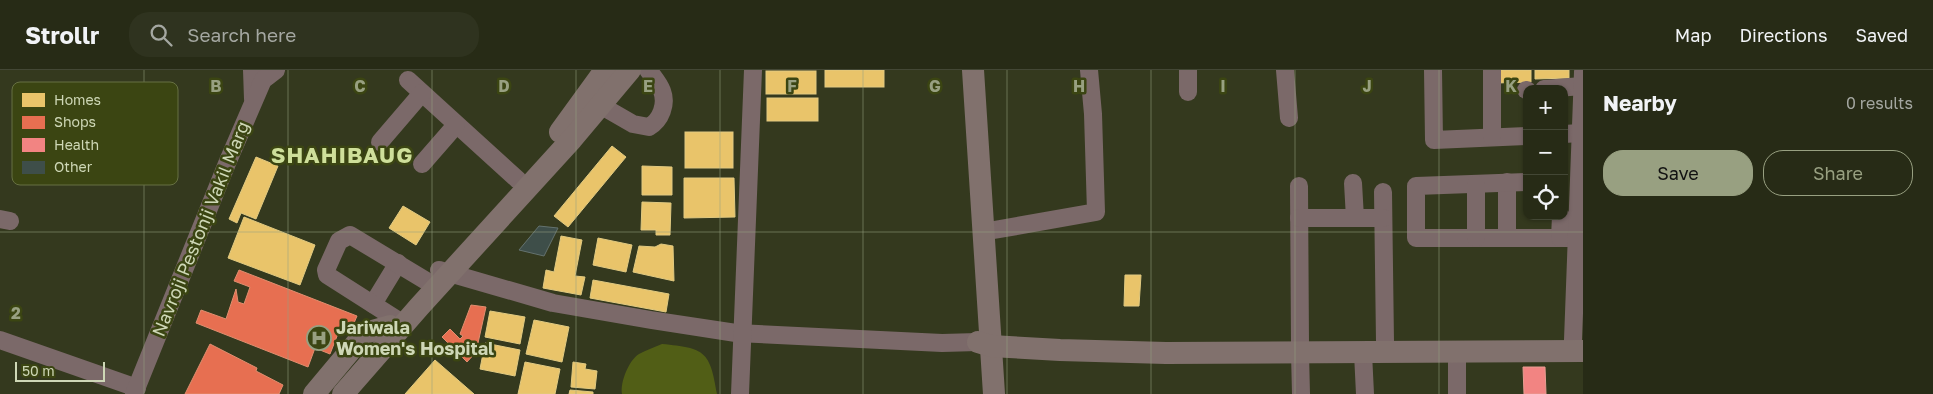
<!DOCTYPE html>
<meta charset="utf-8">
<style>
:root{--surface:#272b16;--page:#2f331f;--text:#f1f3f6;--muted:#a4a7a1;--line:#434735;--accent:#98a081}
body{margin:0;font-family:"Golos Text",sans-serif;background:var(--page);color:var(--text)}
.controls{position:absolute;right:15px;top:15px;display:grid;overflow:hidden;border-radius:10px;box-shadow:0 1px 4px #0004}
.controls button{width:45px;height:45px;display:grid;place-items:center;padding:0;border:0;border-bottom:1px solid var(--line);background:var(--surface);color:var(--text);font:25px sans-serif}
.scale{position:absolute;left:15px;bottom:12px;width:90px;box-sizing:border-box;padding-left:5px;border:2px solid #ced7b6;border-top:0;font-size:14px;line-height:18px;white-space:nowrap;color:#ced7b6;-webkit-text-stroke:4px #3b4512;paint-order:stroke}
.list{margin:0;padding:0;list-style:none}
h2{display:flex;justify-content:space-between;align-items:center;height:65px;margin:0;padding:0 20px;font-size:21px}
h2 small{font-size:16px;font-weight:400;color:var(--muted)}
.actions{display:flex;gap:10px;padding:15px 20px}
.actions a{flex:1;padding:11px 0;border:1px solid var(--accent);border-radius:20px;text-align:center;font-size:18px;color:var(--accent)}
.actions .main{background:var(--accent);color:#111}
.icon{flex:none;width:28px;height:28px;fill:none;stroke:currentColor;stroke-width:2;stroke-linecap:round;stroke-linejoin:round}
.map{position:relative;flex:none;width:1583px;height:324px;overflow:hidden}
header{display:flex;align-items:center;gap:30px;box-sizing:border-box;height:70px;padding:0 25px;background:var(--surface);border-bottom:1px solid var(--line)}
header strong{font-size:24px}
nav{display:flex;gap:28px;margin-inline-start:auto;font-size:18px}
.search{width:350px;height:45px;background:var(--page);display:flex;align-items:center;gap:12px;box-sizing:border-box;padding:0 18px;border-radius:20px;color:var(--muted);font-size:19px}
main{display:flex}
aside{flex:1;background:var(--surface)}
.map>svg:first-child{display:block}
.green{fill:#515e16}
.homes{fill:#e9c46a;stroke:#e1ca81}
.shops{fill:#e76f51;stroke:#e08e6f}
.health{fill:#f28482;stroke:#e79d92}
.building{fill:#3e4e49;stroke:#64726e}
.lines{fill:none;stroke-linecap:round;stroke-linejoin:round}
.minor{stroke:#7b6969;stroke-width:18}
.major{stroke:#81716d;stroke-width:22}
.grid{fill:none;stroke:#98a081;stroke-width:1;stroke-opacity:0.55}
.labels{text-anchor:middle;stroke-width:5;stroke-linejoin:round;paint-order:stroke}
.street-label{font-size:18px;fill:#ced7b6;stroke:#3b4512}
.poi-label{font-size:18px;font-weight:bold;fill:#ced7b6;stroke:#3b4512;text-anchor:start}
.district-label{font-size:22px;font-weight:bold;letter-spacing:1px;fill:#cedf9a;stroke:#3b4512}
.key{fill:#3b4512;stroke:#677143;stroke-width:1}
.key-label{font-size:14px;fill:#ced7b6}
.grid-label{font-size:16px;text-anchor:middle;font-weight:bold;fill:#98a081;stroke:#3b4512;stroke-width:5;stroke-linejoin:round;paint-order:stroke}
</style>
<header>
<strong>Strollr</strong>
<div class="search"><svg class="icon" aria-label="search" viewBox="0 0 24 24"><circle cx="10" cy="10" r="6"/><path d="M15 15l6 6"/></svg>Search here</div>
<nav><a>Map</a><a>Directions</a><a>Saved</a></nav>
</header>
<main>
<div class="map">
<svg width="1583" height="324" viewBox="0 0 1583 324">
<rect width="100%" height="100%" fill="#34391e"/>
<path class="green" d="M662,274C705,278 710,281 717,324H622C620,312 629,290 639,284C646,280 655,277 662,274Z"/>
<g class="homes">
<rect x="825" y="0" width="59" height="17"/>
<polygon points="1496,0 1531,0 1531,12 1496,13"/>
<polygon points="1535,0 1569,0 1569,8 1535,9"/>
<rect x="766" y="1" width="50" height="23"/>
<rect x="767" y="28" width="51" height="23"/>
<rect x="685" y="62" width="48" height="36"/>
<polygon points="612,76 626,87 568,157 554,146"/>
<polygon points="256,87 278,96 256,149 241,143 237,153 229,149"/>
<polygon points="642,96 672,97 672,125 642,125"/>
<polygon points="684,108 734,108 735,147 684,148"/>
<polygon points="642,132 671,133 670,165 656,165 656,160 641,160"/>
<polygon points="403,136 430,152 416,175 389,158"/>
<polygon points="244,147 315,175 300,215 228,188"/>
<polygon points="561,166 582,170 575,206 585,207 581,225 543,218 546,200 554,202"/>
<polygon points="598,168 632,175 626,202 593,195"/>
<polygon points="661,174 673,176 674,211 633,202 639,176 655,177"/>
<polygon points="1125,205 1141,205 1139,236 1124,236"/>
<polygon points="593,210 669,224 666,242 590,228"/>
<polygon points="490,241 525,247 520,274 485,267"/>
<polygon points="534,250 569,257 562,292 526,284"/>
<polygon points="485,273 520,280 515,306 480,299"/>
<polygon points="435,290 474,324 405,324"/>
<polygon points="525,292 560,299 555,324 518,324"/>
<polygon points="573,292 586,294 585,299 597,301 595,319 571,317"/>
<polygon points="570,320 593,322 593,324 569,324"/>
</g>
<g class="shops">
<polygon points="239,200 357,246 351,260 341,256 330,284 315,278 308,297 196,253 201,240 226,249 236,219 238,232 244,234 250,217 234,211"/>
<polygon points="471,235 486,237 476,282 467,292 442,267 450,259 460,269 463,266 460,264"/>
<polygon points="210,274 257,298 256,301 283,315 279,324 185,324"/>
</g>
<polygon class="health" points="1523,297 1545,297 1546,324 1524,324"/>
<polygon class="building" points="539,156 558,158 544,186 519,180"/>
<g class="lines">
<g class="minor">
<polyline points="252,0 253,29"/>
<polyline points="1188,0 1188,22"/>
<polyline points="1285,0 1289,48"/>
<polyline points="1433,0 1434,70 1527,66"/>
<polyline points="1492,0 1492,67"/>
<polyline points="408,10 518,110"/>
<polyline points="1544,19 1582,16"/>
<polyline points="1526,20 1527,20"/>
<path d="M600,35L633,54L649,57C661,50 667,34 662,21C659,13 653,6 648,0"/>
<polyline points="1564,64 1580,63"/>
<polyline points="380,72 422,23"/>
<polyline points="422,94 456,55"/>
<polyline points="1507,112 1507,168"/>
<polyline points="1527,112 1416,116 1416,168 1576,168"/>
<polyline points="1353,113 1355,148"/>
<polyline points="1476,114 1476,168"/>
<polyline points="1299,116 1300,273"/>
<polyline points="1383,122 1385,272"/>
<polyline points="1299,148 1383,148"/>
<polyline points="0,149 10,151"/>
<polyline points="994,160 1096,142 1093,44 1089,0"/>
<polyline points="1560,168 1561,146"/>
<polyline points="439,200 553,233 651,250 736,263 942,273 978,272"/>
<polyline points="373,234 398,193"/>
<polyline points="396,249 327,205 326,200 339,171 350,165 428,212"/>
<polyline points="0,270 137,318"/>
<polyline points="1574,280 1573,270 1583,2"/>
<polyline points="1300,283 1301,324"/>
<polyline points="1363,283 1365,324"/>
<polyline points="134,324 228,91 263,10 276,0"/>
<polyline points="740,324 753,0"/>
<polyline points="1457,324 1457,281"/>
</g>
<g class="major">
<polyline points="973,0 994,324"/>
<polyline points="560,62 605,0"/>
<polyline points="978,272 991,276 1060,280 1166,283 1583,281"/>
<polyline points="314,324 365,263 390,256"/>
<polyline points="343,324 419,237 572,69 630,0"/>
</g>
</g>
<path class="grid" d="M144,0V324M288,0V324M432,0V324M576,0V324M720,0V324M863,0V324M1007,0V324M1151,0V324M1295,0V324M1439,0V324M0,162H1583"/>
<defs>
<symbol id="hospital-ring" viewBox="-11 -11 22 22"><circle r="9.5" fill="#3b4512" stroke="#98a081" stroke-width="1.5"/><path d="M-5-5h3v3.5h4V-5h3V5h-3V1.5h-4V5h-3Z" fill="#98a081"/></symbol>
</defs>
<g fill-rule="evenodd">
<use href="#hospital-ring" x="305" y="254" width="28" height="28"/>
</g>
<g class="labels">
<g class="street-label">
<text transform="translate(201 159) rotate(-68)" y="6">Navroji Pestonji Vakil Marg</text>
</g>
<g class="poi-label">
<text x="336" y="264">Jariwala<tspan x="336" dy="21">Women's Hospital</tspan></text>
</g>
<g class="district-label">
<text x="342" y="93">SHAHIBAUG</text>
</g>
</g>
<rect x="12" y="12" width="166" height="103" rx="8" class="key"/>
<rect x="22" y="23" width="23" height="14" fill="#e9c46a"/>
<rect x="22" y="46" width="23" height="13" fill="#e76f51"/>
<rect x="22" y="68" width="23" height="14" fill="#f28482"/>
<rect x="22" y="91" width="23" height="13" fill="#3e4e49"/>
<g class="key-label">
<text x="54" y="35">Homes</text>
<text x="54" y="57">Shops</text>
<text x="54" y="80">Health</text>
<text x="54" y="102">Other</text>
</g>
<g class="grid-label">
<text x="216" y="22">B</text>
<text x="360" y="22">C</text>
<text x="504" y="22">D</text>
<text x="648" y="22">E</text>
<text x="792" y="22">F</text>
<text x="935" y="22">G</text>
<text x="1079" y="22">H</text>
<text x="1223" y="22">I</text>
<text x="1367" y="22">J</text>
<text x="1511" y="22">K</text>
<text x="16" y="249">2</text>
</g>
</svg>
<div class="controls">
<button>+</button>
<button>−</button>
<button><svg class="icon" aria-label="locate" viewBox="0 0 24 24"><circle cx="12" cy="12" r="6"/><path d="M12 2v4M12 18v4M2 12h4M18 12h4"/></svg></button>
</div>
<div class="scale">50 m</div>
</div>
<aside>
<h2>Nearby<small>0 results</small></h2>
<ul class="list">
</ul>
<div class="actions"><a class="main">Save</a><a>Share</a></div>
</aside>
</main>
